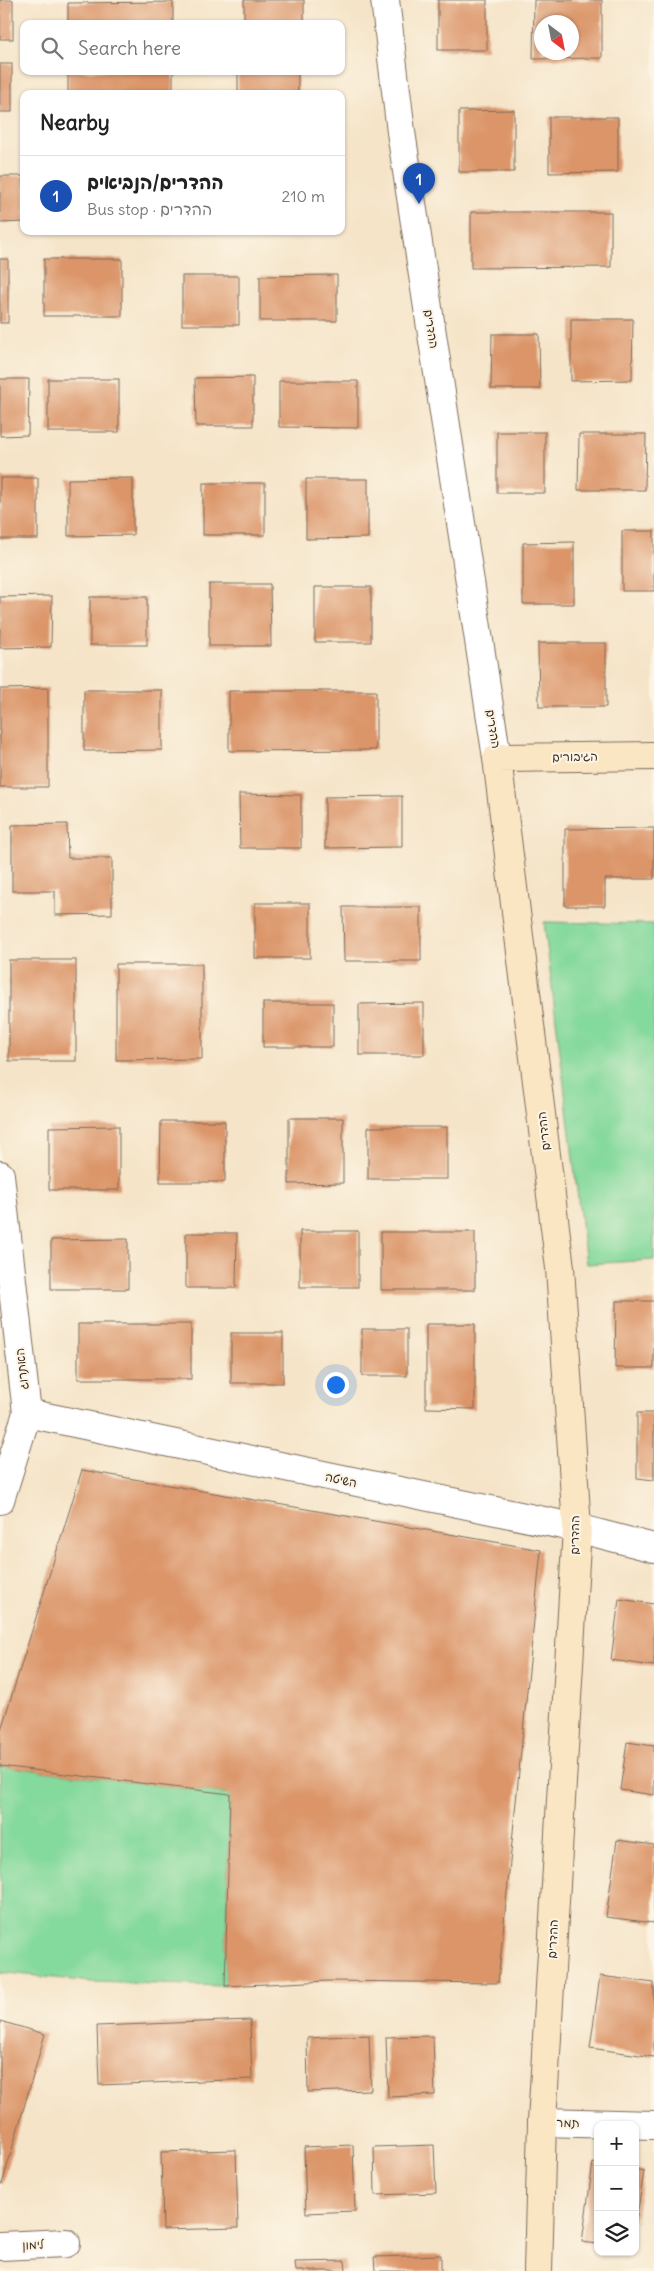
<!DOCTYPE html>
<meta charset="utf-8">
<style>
:root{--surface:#fff;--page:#f2f2f2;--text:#222;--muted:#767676;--line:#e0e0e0;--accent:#7c3aed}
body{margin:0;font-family:Delius,"Playpen Sans Hebrew",sans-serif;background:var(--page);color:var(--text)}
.controls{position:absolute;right:15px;bottom:15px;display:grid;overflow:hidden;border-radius:10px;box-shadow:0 1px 4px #0004}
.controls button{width:45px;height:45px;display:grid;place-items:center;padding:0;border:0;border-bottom:1px solid var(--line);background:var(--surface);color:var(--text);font:25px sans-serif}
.compass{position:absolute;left:534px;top:15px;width:45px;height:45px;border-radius:50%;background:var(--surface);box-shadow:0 1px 4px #0004;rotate:148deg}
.you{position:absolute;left:335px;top:1384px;width:18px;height:18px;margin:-12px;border:4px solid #fff;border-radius:50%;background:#1a73e8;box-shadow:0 0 0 8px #1a73e833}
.badge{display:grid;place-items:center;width:32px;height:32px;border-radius:50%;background:var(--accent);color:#fff;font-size:16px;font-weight:700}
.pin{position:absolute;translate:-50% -41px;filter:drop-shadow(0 1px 2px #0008)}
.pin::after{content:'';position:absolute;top:26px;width:18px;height:15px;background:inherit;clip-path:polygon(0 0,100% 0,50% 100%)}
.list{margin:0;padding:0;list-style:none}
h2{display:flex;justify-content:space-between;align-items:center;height:65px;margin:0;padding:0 20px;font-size:21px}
h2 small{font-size:16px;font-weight:400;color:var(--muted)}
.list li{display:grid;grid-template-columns:32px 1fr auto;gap:15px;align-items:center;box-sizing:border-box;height:80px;padding:0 20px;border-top:1px solid var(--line)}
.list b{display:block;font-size:19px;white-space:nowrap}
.list p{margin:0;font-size:16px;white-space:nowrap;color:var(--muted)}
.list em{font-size:16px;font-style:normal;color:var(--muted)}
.icon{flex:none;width:28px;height:28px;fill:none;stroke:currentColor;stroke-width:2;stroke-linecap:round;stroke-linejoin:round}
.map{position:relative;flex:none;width:654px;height:2271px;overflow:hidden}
.search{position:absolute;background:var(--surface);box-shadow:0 1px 4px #0004;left:20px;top:20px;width:325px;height:55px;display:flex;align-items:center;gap:12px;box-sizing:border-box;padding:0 18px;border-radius:10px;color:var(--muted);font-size:19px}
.panel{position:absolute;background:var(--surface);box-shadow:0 1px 4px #0004;left:20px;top:90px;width:325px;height:145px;border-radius:10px}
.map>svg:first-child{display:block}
.green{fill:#84d99c;stroke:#60825d}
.building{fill:#db9569;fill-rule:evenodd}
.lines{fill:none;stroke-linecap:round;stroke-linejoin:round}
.street-casing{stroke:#7c6b5a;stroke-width:30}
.secondary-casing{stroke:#7c6b5a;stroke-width:30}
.street{stroke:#fff;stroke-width:28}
.secondary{stroke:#fbe6c4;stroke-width:28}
.labels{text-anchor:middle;stroke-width:4;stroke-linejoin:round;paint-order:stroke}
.street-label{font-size:12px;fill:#3b2a1e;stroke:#fcf5e5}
</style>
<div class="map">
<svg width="654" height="2271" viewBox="0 0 654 2271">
<rect width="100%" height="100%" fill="#fcf5e5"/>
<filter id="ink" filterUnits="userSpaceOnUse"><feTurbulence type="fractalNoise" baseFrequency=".02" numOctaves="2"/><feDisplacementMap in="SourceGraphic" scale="10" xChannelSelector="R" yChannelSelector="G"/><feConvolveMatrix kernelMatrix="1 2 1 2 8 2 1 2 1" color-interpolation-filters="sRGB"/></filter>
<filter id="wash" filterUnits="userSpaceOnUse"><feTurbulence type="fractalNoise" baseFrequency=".0096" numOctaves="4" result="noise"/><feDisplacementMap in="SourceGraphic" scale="20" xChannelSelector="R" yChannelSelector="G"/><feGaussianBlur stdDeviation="1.12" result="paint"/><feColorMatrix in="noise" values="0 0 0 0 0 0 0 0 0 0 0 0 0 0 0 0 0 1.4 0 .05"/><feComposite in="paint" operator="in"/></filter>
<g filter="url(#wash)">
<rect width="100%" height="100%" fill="#f5e4c8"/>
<g class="green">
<polygon points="544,922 654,924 654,1260 586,1264"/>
<polygon points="0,1766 230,1794 225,1986 91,1982 0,1972"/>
</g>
<g id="blocks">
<g class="building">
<rect x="0" y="0" width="13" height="39"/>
<rect x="244" y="0" width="60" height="24"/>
<rect x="438" y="0" width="49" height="50"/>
<path d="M534,0H602V58L533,59ZM542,22H572V52H542Z"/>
<polygon points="173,2 173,24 68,24 68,3"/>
<rect x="0" y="64" width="12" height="48"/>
<rect x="68" y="71" width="105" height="23"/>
<rect x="238" y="71" width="60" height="23"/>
<polygon points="514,110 514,172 459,172 459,111"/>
<polygon points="549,117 618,117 618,172 549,173"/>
<polygon points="0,176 24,176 24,222 0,223"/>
<polygon points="471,212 611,212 611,267 471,268"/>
<rect x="0" y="259" width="8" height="64"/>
<rect x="44" y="259" width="78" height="57"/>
<polygon points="337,275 337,321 260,321 260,276"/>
<rect x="182" y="276" width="57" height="49"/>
<polygon points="571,319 633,319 632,380 571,381"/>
<polygon points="492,334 539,334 540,389 491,389"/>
<polygon points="253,377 253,426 196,426 195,378"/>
<polygon points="0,379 29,379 28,435 0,436"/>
<rect x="48" y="379" width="71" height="53"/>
<polygon points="279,381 358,381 358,428 279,427"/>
<rect x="497" y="432" width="48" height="61"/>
<polygon points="579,434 646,434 645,490 578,490"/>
<rect x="0" y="478" width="38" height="61"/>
<polygon points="133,478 133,535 68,536 68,479"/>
<polygon points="306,479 368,479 368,538 306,539"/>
<rect x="203" y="483" width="62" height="52"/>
<rect x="622" y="531" width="32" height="60"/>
<polygon points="574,542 574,604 523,604 523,543"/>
<polygon points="209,584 270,584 271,646 209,646"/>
<rect x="315" y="587" width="56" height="55"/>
<polygon points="52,596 51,647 0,648 0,597"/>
<rect x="90" y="597" width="57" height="48"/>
<polygon points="538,643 606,643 606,707 539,707"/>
<polygon points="48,688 48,787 0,787 0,689"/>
<polygon points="84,690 162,690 162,750 84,751"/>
<polygon points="229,691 376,691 376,750 229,751"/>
<polygon points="239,794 301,795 301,848 240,848"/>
<polygon points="402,796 402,847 325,848 325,797"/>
<polygon points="67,824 68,858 112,858 112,914 55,915 55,891 12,891 12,825"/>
<polygon points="654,828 654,879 605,879 605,906 565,906 565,829"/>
<rect x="255" y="903" width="55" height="55"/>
<polygon points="343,907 421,907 421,961 344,961"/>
<rect x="9" y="960" width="67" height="101"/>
<polygon points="116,964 202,964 202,1059 116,1060"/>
<rect x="263" y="1003" width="70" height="44"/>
<polygon points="424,1003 424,1055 359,1055 359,1004"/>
<polygon points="289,1118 343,1118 343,1183 289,1184"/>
<polygon points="161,1121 225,1121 225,1182 160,1182"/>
<polygon points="119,1126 119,1190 49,1190 49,1127"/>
<rect x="368" y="1127" width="79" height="52"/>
<rect x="300" y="1231" width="58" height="56"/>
<rect x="381" y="1232" width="94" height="58"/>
<polygon points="186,1233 237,1233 236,1288 186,1288"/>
<polygon points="128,1239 128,1289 51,1289 51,1240"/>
<polygon points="616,1301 654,1301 654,1368 615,1368"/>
<rect x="78" y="1324" width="113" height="55"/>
<polygon points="426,1324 475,1324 475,1409 426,1408"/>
<rect x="362" y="1329" width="45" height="47"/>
<rect x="231" y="1333" width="52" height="50"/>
<polygon points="637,1413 654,1413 654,1480 637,1478"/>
<polygon points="82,1470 541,1550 498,1983 328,1981 225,1986 230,1794 0,1766 0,1733"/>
<polygon points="619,1599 654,1604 654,1666 611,1660"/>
<polygon points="627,1742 654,1746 654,1795 620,1790"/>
<polygon points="617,1840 654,1845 654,1923 606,1917"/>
<polygon points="600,1976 654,1983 654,2057 590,2048"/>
<polygon points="250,2020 252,2079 99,2085 97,2026"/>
<polygon points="0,2021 45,2034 2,2184 0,2184"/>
<polygon points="369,2035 371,2090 308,2092 307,2038"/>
<polygon points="433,2036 435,2095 388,2097 386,2037"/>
<polygon points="353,2145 355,2211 306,2213 304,2147"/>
<polygon points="434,2145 436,2193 375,2195 374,2147"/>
<polygon points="236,2150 238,2228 163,2230 161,2152"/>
<polygon points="593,2163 598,2164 598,2244 582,2242"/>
<polygon points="635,2169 644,2171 636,2223 635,2223"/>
<polygon points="441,2255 441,2271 375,2271 374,2257"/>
<polygon points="345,2261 346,2271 296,2271 295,2262"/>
</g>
</g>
</g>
<g filter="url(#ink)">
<use href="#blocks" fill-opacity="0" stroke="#7c6b5a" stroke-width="1"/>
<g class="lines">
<defs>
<g id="street">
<polyline points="385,0 401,132 497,758"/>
<polyline points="0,1175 27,1413 0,1500"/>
<polyline points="27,1413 577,1528 654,1548"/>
<polyline points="542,2122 654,2125"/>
<polyline points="0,2246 66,2243"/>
</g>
<polyline id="secondary" points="538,2271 542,2122 577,1528 560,1268 497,758 654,756"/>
</defs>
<use href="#street" class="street-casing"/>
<use href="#secondary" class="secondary-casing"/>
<use href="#street" class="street"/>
<use href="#secondary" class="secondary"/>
</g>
</g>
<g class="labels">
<g class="street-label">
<text transform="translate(431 329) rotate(81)" y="4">ההדרים</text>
<text transform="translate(493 729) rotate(81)" y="4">ההדרים</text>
<text transform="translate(575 757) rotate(-1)" y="4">הגיבורים</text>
<text transform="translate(544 1131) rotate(-97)" y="4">ההדרים</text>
<text transform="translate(22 1369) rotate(-96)" y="4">האתרוג</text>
<text transform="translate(341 1480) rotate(12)" y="4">השיטה</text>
<text transform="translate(575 1535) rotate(-89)" y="4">ההדרים</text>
<text transform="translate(553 1939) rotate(-87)" y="4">ההדרים</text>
<text transform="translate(568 2123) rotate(1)" y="4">תמר</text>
<text transform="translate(33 2245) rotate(-3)" y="4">לימון</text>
</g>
</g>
</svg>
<div class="controls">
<button>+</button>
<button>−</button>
<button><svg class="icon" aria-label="layers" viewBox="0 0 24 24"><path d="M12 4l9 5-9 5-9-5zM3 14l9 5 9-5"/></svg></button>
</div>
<svg class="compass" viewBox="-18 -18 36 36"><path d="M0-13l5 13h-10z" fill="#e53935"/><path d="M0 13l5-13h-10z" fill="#767676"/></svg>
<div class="you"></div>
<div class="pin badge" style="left:419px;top:204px;background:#1a4fb4">1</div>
<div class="search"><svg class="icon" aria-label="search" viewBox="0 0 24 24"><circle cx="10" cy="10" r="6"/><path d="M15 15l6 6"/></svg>Search here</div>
<section class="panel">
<h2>Nearby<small></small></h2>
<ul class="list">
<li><span class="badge" style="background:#1a4fb4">1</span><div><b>ההדרים/הנביאים</b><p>Bus stop · ההדרים</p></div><em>210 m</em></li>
</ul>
</section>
</div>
